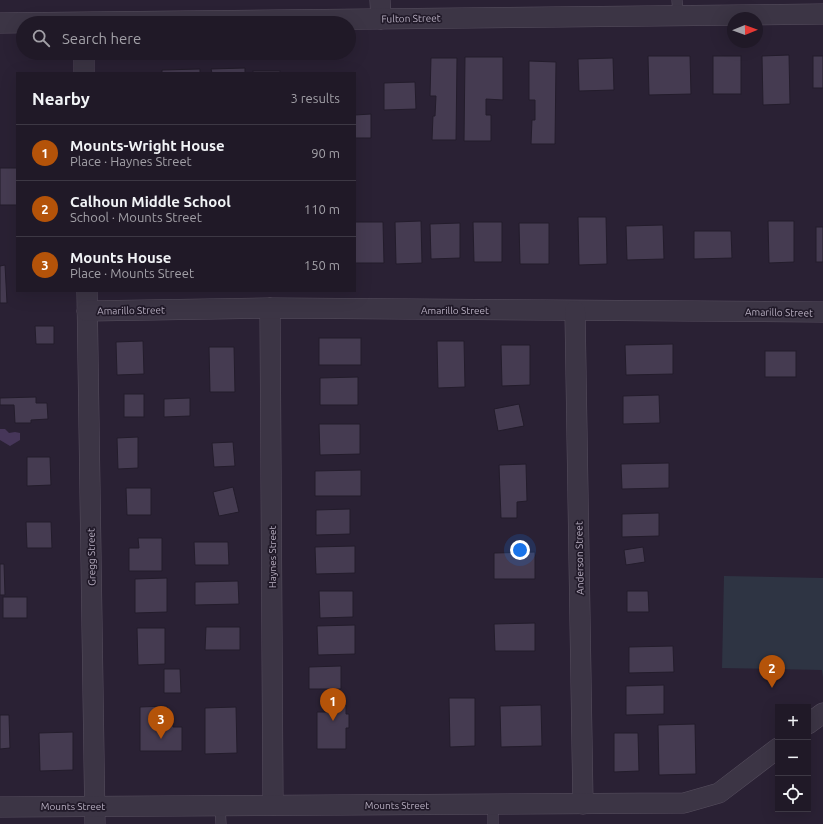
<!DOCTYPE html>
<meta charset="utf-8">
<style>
:root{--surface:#201927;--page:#28222f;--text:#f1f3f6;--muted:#a2a0a7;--line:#3d3844;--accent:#b45309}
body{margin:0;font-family:Ubuntu,sans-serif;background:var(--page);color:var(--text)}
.controls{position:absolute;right:12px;bottom:12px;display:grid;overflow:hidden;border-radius:0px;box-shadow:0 4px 16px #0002}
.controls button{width:36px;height:36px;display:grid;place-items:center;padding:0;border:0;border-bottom:1px solid var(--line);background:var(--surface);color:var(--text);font:20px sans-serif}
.compass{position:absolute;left:727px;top:12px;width:36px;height:36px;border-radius:50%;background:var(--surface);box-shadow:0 4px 16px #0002;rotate:89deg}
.you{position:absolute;left:520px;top:550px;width:14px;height:14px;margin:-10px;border:3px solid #fff;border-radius:50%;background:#1a73e8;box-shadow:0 0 0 6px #1a73e833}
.badge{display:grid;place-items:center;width:26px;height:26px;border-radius:50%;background:var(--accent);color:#fff;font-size:13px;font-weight:700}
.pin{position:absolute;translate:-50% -33px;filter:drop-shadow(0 1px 2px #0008)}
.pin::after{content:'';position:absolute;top:21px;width:14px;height:12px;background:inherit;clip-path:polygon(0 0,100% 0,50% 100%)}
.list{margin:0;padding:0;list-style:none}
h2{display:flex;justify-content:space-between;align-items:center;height:52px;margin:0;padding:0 16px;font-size:17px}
h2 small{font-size:13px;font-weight:400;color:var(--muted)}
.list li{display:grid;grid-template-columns:26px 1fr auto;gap:12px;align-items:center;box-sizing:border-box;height:56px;padding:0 16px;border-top:1px solid var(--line)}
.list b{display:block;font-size:15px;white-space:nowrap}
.list p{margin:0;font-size:13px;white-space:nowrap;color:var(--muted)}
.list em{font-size:13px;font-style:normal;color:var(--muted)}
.icon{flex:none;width:22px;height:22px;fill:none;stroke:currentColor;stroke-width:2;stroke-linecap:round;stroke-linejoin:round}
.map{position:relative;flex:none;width:823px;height:824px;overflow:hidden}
.search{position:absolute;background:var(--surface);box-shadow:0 4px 16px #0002;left:16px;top:16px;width:340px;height:44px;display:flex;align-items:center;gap:10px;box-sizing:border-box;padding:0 14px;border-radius:22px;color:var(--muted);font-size:15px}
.panel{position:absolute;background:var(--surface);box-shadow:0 4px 16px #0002;left:16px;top:72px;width:340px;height:220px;border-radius:0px}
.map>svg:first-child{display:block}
.green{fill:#2e3443}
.water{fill:#463659}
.building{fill:#453b51;stroke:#231c2b}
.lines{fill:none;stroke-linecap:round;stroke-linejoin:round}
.service-casing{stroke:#574f5f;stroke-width:11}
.minor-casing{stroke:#574f5f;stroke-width:21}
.service{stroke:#3c3545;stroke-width:10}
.minor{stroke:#3c3545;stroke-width:20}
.labels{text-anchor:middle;stroke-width:3.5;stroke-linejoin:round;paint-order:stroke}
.street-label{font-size:10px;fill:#b8afc1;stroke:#211a29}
</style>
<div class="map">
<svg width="823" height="824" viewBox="0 0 823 824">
<rect width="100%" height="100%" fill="#2a2134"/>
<polygon class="green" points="724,576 823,578 823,678 822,670 722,668"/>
<polygon class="water" points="0,429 5,429 9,433 15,432 20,433 20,440 10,446 0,440"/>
<g class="building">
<polygon points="789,55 790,104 763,105 762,56"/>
<polygon points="648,56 690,56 691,94 649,95"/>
<rect x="713" y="56" width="28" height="38"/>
<rect x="813" y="56" width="10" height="32"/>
<polygon points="465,57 503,57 503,100 486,99 486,115 491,115 491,141 464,141"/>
<polygon points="431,58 457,58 456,140 432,140 433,116 435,116 436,96 430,96"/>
<polygon points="613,58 614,90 579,91 578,59"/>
<polygon points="529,61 556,62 555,144 531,144 532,120 535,120 535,100 529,100"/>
<polygon points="245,68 245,73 212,73 211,69"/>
<polygon points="200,69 200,73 162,73 162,70"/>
<rect x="253" y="71" width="27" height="2"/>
<polygon points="415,82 416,109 384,110 384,83"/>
<polygon points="371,114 371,138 355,138 355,115"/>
<rect x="0" y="168" width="17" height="37"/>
<polygon points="578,217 606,217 607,264 579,265"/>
<polygon points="421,221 422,263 396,264 395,222"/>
<polygon points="768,221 794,221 794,262 769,263"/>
<polygon points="355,222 383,222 384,263 355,263"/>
<polygon points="473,222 502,222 502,262 474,262"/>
<polygon points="460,223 460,258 431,259 430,224"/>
<polygon points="519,223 549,223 549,264 520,264"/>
<polygon points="663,225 664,259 627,260 626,226"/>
<rect x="816" y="227" width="7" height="35"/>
<polygon points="694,231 731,231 732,258 694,259"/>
<polygon points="5,265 7,303 0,303 0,266"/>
<polygon points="35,326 54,326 54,344 36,344"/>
<rect x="319" y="338" width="42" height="27"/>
<polygon points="143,341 144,374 117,375 116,342"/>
<polygon points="437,341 464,341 465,387 438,388"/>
<polygon points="673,344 673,374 626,375 625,345"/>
<polygon points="501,345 530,345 530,385 502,386"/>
<polygon points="209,347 234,347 235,392 210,392"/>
<rect x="765" y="351" width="31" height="26"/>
<polygon points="358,377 358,405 320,405 320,378"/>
<rect x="124" y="394" width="20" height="23"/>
<polygon points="659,395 660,423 623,424 623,396"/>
<polygon points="36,397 36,403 47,403 48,419 31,420 31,423 15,423 14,405 0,405 0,398"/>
<polygon points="190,398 190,416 164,417 164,399"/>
<polygon points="519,404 524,426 498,431 494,409"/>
<polygon points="319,424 360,424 360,454 320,455"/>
<polygon points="138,437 138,468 118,469 117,438"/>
<polygon points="233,442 235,466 214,467 212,443"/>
<polygon points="27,457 50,457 51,485 27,486"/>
<polygon points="669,463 669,488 622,489 621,464"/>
<polygon points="526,464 527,501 517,502 517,518 501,518 499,465"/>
<polygon points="361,470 361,496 315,496 315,471"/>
<polygon points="233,487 239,512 219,516 213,492"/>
<polygon points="126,488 151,488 151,515 127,515"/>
<polygon points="350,509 350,534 316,535 316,510"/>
<polygon points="659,513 659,536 622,537 622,514"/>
<polygon points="26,522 51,522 52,548 27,548"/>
<polygon points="138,538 162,538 162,571 129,571 129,548 139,548"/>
<polygon points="194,542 228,542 229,565 195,565"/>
<polygon points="355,546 355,573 316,574 315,547"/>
<polygon points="643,547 645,562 626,565 624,550"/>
<polygon points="535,552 535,579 494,579 494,553"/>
<polygon points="0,564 4,564 5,595 0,595"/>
<polygon points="167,578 167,612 135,613 135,579"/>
<polygon points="238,581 239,604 195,605 195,582"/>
<polygon points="319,591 353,591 353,617 320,618"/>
<polygon points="627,591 648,591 649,612 627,612"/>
<rect x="3" y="597" width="24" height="21"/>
<polygon points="535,623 535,651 495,651 494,624"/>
<polygon points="355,625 355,654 318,655 317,626"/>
<polygon points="206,627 240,627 240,650 205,650"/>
<polygon points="137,628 165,628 165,664 138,665"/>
<polygon points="673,646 674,672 629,673 629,647"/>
<polygon points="341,666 341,689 309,689 309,667"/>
<polygon points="164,669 180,669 181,693 164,693"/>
<polygon points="664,685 664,714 626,715 626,686"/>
<polygon points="449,698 475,698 475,746 450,747"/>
<polygon points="346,705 346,714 349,714 349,728 346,728 346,749 317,749 317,712 334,712 334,706"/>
<polygon points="541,705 542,746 501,747 500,706"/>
<polygon points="167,706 167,715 172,715 173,727 182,727 182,751 140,751 140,707"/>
<polygon points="236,707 237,753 205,754 205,708"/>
<polygon points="0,715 9,715 10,748 0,749"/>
<polygon points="695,724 696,774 659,775 658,725"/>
<polygon points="73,732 73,770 40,771 39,733"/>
<polygon points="614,733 638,733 639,771 614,772"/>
</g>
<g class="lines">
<defs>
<g id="service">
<polyline points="677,0 678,16"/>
<polyline points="220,805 221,824"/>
<polyline points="493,805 493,824"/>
</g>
<g id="minor">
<polyline points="380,0 381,19"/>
<polyline points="0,23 823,14"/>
<polyline points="84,53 84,73"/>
<polyline points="87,291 95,824"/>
<polyline points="270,308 273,805"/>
<polyline points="87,311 270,308 823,312"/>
<polyline points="575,311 583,804"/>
<polyline points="808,724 823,713"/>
<polyline points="0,807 684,803 719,793 778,748"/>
</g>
</defs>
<use href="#service" class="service-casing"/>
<use href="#minor" class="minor-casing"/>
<use href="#service" class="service"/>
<use href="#minor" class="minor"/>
</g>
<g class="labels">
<g class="street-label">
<text transform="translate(411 18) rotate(-1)" y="4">Fulton Street</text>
<text transform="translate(131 310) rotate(-1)" y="4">Amarillo Street</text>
<text x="455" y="314">Amarillo Street</text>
<text transform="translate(779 312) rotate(1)" y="4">Amarillo Street</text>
<text transform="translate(91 557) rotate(-91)" y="4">Gregg Street</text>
<text transform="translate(272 557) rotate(-90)" y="4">Haynes Street</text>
<text transform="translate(579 558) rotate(-91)" y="4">Anderson Street</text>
<text x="397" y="809">Mounts Street</text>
<text x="73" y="810">Mounts Street</text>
</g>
</g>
</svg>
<div class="controls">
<button>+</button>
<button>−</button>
<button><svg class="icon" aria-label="locate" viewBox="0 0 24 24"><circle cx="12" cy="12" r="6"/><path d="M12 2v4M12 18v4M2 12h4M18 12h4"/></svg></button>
</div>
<svg class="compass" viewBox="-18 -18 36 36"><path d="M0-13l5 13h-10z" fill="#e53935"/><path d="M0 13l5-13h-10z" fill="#a2a0a7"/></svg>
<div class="you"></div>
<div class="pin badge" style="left:333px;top:721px">1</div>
<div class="pin badge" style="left:772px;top:688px">2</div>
<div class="pin badge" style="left:161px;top:739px">3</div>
<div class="search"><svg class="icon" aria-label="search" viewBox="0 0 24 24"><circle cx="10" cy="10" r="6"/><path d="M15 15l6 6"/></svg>Search here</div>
<section class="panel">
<h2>Nearby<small>3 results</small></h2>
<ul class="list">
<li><span class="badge">1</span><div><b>Mounts-Wright House</b><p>Place · Haynes Street</p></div><em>90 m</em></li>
<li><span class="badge">2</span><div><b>Calhoun Middle School</b><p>School · Mounts Street</p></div><em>110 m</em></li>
<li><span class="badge">3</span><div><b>Mounts House</b><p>Place · Mounts Street</p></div><em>150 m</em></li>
</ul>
</section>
</div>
